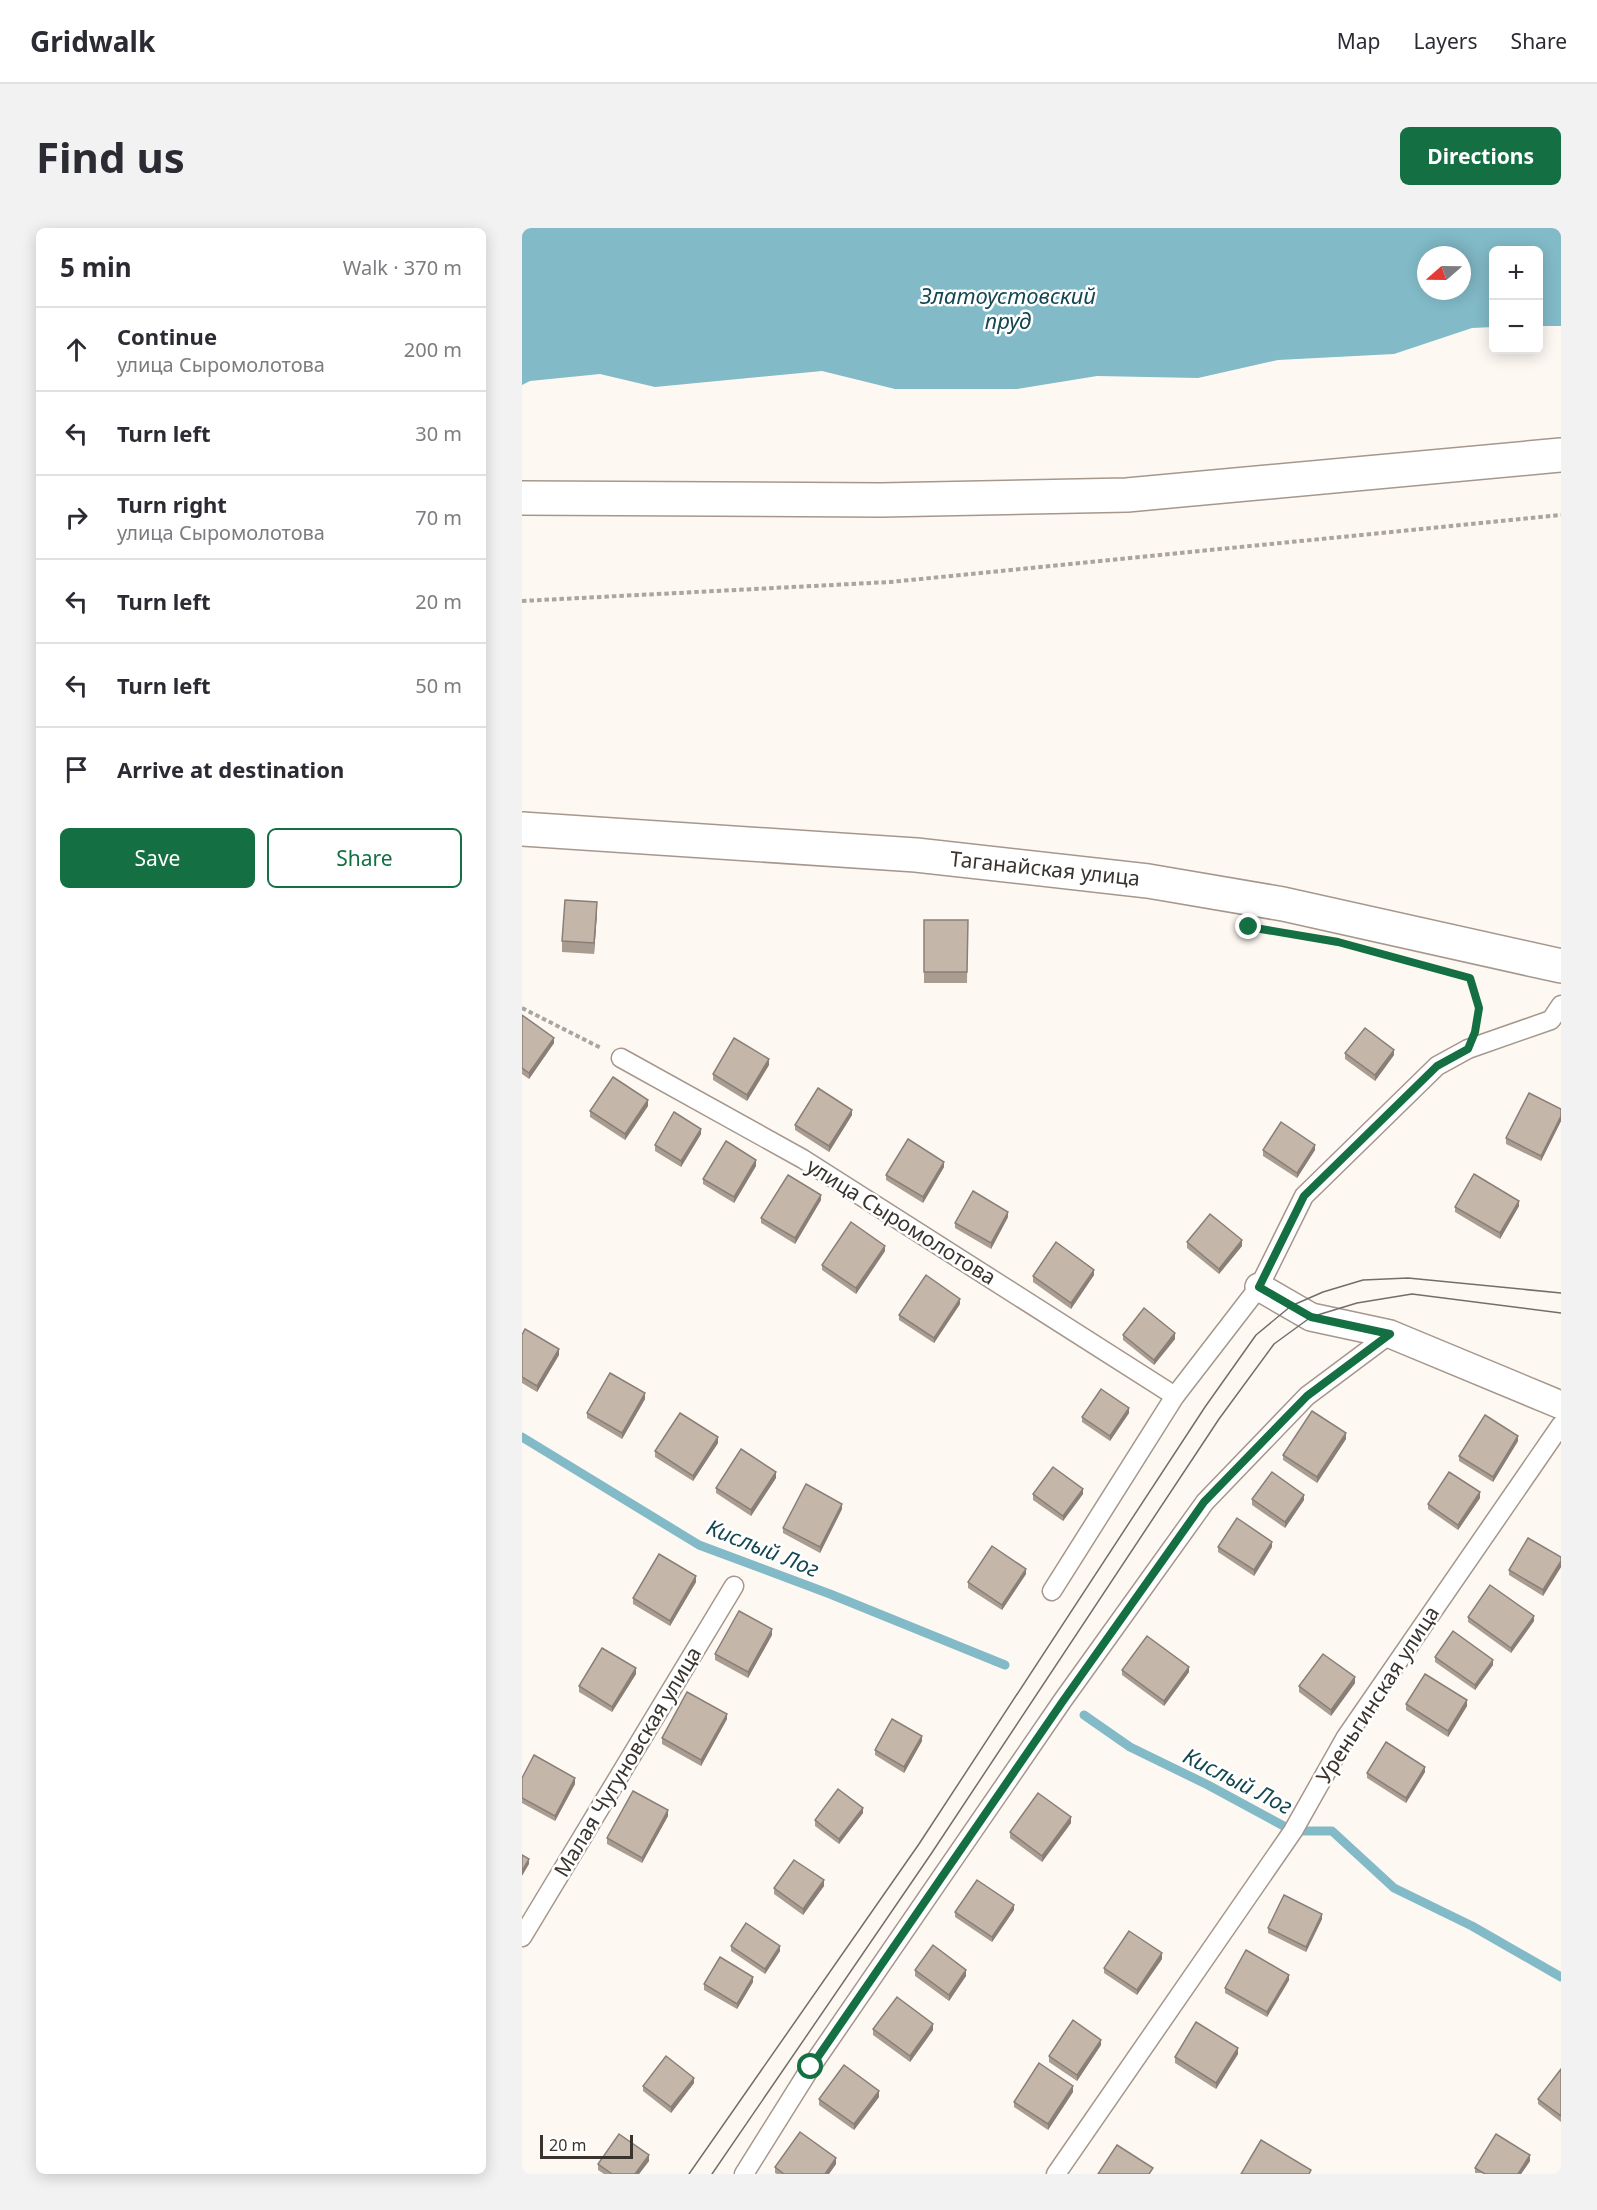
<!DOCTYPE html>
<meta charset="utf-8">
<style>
:root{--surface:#fff;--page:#f2f2f3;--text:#2b2b33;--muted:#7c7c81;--line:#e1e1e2;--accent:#146f43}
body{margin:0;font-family:"Noto Sans",sans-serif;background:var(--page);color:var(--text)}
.controls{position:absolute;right:18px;top:18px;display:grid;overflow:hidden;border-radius:9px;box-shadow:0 3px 15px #0003}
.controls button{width:54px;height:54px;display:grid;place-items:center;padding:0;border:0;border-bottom:2px solid var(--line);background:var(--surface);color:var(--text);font:30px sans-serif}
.compass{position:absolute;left:895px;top:18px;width:54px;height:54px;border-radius:50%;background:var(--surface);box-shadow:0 3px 15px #0003;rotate:250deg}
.scale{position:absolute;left:18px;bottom:15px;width:93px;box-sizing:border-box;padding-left:6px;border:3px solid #3a342f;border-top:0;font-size:16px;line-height:21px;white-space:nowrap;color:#3a342f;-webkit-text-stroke:4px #fff;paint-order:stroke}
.stop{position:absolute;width:18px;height:18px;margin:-14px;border:4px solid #146f43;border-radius:50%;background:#fff}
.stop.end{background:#146f43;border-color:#fff;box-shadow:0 2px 6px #0008}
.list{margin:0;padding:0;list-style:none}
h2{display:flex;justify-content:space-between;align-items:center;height:78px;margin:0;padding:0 24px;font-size:26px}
h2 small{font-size:20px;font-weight:400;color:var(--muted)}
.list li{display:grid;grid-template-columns:39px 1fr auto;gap:18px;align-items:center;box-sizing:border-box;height:84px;padding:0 24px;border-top:2px solid var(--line)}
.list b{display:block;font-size:22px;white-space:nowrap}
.list p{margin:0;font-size:20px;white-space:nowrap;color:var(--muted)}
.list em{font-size:20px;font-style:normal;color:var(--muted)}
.actions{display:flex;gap:12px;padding:18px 24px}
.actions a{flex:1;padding:14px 0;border:2px solid var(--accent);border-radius:9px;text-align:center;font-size:21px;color:var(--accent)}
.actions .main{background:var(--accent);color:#fff}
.icon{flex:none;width:33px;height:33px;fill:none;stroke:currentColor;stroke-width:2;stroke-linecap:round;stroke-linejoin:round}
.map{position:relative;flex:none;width:1039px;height:1946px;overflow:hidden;border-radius:9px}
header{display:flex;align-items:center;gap:36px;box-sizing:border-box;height:84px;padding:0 30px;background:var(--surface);border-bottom:2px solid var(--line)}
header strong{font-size:28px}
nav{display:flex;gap:33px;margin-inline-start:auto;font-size:21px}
.intro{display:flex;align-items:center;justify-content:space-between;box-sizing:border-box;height:144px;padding:0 36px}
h1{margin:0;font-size:42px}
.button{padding:15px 27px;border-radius:9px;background:var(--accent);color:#fff;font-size:21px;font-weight:700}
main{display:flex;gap:36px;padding:0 36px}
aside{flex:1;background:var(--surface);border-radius:9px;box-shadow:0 3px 15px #0003}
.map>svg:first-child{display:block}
.water{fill:#82bac7;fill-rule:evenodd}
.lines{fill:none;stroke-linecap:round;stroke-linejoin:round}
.stream{stroke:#82bac7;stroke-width:9}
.service-casing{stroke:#a5978c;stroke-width:21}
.pedestrian-casing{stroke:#a5978c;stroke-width:30}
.secondary-casing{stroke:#a5978c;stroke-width:36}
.primary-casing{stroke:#a5978c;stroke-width:36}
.path{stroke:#aba5a0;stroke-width:4;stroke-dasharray:4.5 3;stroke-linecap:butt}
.service{stroke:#fff;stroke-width:18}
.pedestrian{stroke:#fff;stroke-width:27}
.secondary{stroke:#fff;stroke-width:33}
.primary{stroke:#fff;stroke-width:33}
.tram{stroke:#746e69;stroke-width:1.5}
.wall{fill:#a99d92}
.shaded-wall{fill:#8a7f77}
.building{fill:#c5b6aa;stroke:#8a7f77;stroke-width:1.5}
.route{stroke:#146f43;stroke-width:8}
.labels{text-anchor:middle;stroke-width:5;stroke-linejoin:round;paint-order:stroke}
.street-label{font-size:21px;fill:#3a342f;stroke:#fff}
.water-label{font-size:22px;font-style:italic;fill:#144751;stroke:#fff}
</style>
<header>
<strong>Gridwalk</strong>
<nav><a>Map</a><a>Layers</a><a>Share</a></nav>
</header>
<div class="intro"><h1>Find us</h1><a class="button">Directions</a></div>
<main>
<aside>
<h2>5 min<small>Walk · 370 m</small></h2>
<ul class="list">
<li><svg class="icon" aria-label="ahead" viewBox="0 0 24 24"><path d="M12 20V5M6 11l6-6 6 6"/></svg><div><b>Continue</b><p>улица Сыромолотова</p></div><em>200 m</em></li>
<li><svg class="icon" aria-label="left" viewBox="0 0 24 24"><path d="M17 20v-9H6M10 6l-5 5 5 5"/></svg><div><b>Turn left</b></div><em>30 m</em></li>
<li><svg class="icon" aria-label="right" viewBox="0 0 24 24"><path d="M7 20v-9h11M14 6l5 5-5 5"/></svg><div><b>Turn right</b><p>улица Сыромолотова</p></div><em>70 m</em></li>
<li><svg class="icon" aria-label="left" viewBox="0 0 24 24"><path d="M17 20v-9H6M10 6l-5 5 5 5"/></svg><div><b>Turn left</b></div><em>20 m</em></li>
<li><svg class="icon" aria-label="left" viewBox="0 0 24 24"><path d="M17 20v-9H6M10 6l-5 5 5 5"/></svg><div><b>Turn left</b></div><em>50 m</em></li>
<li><svg class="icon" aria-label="arrive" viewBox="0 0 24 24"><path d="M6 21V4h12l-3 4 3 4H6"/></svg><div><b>Arrive at destination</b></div></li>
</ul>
<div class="actions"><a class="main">Save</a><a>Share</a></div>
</aside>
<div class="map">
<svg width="1039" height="1946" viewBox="0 0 1039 1946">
<rect width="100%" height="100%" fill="#fef8f3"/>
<path class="water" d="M0,0H1039V98H1017V22H972L971,99L950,100L872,126L756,132L676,150L575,148L495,161H373L300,143L133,159L78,146L8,153L0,157ZM904,27H940V63H904Z"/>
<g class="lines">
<g class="stream">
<polyline points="0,1209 177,1317 308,1366 483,1437"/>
<polyline points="562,1487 608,1519 686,1557 771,1603 810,1603 872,1660 950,1698 1039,1749"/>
</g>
<defs>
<g id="service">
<polyline points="99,830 281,931 653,1168"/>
<polyline points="530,1363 653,1168 737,1059 782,968 915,838 946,821 1029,792 1039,777"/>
<polyline points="0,1709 212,1358"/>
<polyline points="222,1946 289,1839 541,1472 683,1274 785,1168 868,1106"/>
<polyline points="534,1946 771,1603 824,1509 1039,1197"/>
</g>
<polyline id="pedestrian" points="737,1059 789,1089 868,1106 1039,1177"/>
<polyline id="secondary" points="0,601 394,627 626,653 761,676 1039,738"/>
<polyline id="primary" points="0,270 359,272 605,267 1039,227"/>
</defs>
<use href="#service" class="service-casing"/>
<use href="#pedestrian" class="pedestrian-casing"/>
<use href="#secondary" class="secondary-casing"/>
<use href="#primary" class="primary-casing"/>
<g class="path">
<polyline points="0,373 368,354 1039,287"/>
<polyline points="947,750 957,780 955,791"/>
<polyline points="0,780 79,820"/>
</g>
<use href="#service" class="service"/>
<use href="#pedestrian" class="pedestrian"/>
<use href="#secondary" class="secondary"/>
<use href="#primary" class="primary"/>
<g class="tram">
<polyline points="167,1946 397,1616 683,1179 734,1107 769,1078 801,1064 841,1052 886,1050 1039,1065"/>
<polyline points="190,1946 409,1626 697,1191 752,1116 789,1089 835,1075 890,1066 1039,1085"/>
</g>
</g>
<g class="wall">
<polygon points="75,685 72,726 40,724 40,713"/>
<polygon points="402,692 446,692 445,755 402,755"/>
<polygon points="0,787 32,815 7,851 0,846"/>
<polygon points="823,825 872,827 853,853 823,831"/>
<polygon points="247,837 225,873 191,852 191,846"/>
<polygon points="126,878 103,912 68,889 68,883"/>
<polygon points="1039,881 1039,893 1019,933 984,916 984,910"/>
<polygon points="330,887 307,924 273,902 273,897"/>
<polygon points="179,906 159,939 133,923 133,917"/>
<polygon points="741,922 793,922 775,950 741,928"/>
<polygon points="234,938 212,975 181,956 181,951"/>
<polygon points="422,939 401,975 364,952 364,947"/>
<polygon points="299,972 273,1016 239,995 239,990"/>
<polygon points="997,978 978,1011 933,984 933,979"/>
<polygon points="486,989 469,1021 433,1000 433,995"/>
<polygon points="665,1014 720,1018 697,1046 665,1020"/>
<polygon points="363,1023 334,1066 300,1042 300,1037"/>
<polygon points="572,1047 549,1081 511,1054 511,1048"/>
<polygon points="438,1076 412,1115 377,1092 377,1087"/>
<polygon points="0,1107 37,1127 15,1164 0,1155"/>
<polygon points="601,1107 653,1111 632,1137 601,1112"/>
<polygon points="123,1171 100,1211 65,1190 65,1185"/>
<polygon points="607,1185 588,1213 560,1194 560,1189"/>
<polygon points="824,1211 795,1255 761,1232 761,1227"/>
<polygon points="996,1213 971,1254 937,1233 937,1228"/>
<polygon points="196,1215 171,1253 133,1229 133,1223"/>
<polygon points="254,1250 229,1288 194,1265 194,1260"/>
<polygon points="511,1266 561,1266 541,1293 511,1272"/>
<polygon points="958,1270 936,1302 906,1281 906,1276"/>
<polygon points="730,1271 782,1272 763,1300 730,1277"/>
<polygon points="320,1281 298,1325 261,1305 261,1300"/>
<polygon points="696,1319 750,1319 732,1348 696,1324"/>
<polygon points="1039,1333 1039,1339 1021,1368 987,1347 987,1342"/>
<polygon points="504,1346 480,1382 446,1360 446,1354"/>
<polygon points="174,1354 148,1398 111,1376 111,1370"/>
<polygon points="946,1389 1012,1393 989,1425 946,1394"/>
<polygon points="250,1407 226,1450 193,1432 193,1426"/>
<polygon points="913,1429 971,1437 953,1462 913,1434"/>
<polygon points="600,1442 667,1444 642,1478 600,1447"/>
<polygon points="114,1446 90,1484 57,1464 57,1458"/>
<polygon points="833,1455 809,1488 777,1464 777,1458"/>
<polygon points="884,1476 945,1478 926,1509 884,1482"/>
<polygon points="205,1491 179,1538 140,1516 140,1510"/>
<polygon points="400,1513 382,1545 353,1527 353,1522"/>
<polygon points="903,1544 884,1575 845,1550 845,1545"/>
<polygon points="0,1550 53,1556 33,1593 0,1575"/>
<polygon points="341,1585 317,1616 293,1598 293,1592"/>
<polygon points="146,1588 120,1635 85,1616 85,1610"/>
<polygon points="549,1595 520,1634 488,1610 488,1604"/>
<polygon points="302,1658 281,1687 252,1666 252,1660"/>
<polygon points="492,1682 470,1714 433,1689 433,1684"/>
<polygon points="800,1691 784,1724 746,1705 746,1700"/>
<polygon points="209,1718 258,1723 243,1746 209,1723"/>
<polygon points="640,1731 615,1767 582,1745 582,1740"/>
<polygon points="393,1742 444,1748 427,1773 393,1748"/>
<polygon points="767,1752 745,1789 703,1765 703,1760"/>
<polygon points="231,1754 215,1781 182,1762 182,1756"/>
<polygon points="351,1801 411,1802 388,1834 351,1807"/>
<polygon points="579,1817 555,1853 527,1834 527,1828"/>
<polygon points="716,1826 694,1861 653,1835 653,1829"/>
<polygon points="1039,1841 1039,1894 1016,1876 1016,1871"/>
<polygon points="172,1855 149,1885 121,1863 121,1858"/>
<polygon points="551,1864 526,1902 492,1879 492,1874"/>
<polygon points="357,1869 332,1902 297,1877 297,1871"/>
<polygon points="127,1933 117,1946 82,1946 76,1942 76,1936"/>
<polygon points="1008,1933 999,1946 953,1945 953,1940"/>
<polygon points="314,1936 307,1946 255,1946 253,1945 253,1939"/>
</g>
<g class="shaded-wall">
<polygon points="75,674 75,685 72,726 72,715"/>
<polygon points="32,810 32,815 7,851 7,845"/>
<polygon points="872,822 872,827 853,853 853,847"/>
<polygon points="247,831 247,837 225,873 225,867"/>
<polygon points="126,872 126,878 103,912 103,906"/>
<polygon points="330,882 330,887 307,924 307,918"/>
<polygon points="1039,888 1039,893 1019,933 1019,928"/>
<polygon points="179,901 179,906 159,939 159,933"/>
<polygon points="793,917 793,922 775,950 775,945"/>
<polygon points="234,932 234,938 212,975 212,969"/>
<polygon points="422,934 422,939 401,975 401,969"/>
<polygon points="299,967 299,972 273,1016 273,1010"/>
<polygon points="997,973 997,978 978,1011 978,1005"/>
<polygon points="486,984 486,989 469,1021 469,1015"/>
<polygon points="720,1012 720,1018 697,1046 697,1041"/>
<polygon points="363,1018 363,1023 334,1066 334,1060"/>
<polygon points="572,1042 572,1047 549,1081 549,1075"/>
<polygon points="438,1071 438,1076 412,1115 412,1110"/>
<polygon points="653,1105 653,1111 632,1137 632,1132"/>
<polygon points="37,1121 37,1127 15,1164 15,1158"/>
<polygon points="123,1165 123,1171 100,1211 100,1205"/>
<polygon points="607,1180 607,1185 588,1213 588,1208"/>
<polygon points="824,1205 824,1211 795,1255 795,1249"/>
<polygon points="996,1208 996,1213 971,1254 971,1249"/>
<polygon points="196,1209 196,1215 171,1253 171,1248"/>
<polygon points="254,1244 254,1250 229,1288 229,1282"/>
<polygon points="561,1261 561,1266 541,1293 541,1288"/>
<polygon points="958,1264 958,1270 936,1302 936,1297"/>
<polygon points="782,1267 782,1272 763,1300 763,1294"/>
<polygon points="320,1276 320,1281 298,1325 298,1319"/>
<polygon points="750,1314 750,1319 732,1348 732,1342"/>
<polygon points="1039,1333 1039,1339 1021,1368 1021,1362"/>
<polygon points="504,1341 504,1346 480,1382 480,1377"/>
<polygon points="174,1348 174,1354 148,1398 148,1393"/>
<polygon points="1012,1388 1012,1393 989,1425 989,1420"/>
<polygon points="250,1401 250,1407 226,1450 226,1444"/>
<polygon points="971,1432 971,1437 953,1462 953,1457"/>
<polygon points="667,1439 667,1444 642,1478 642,1473"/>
<polygon points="114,1440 114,1446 90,1484 90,1479"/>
<polygon points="833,1449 833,1455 809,1488 809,1482"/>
<polygon points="945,1472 945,1478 926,1509 926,1503"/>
<polygon points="205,1486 205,1491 179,1538 179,1532"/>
<polygon points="400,1508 400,1513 382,1545 382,1539"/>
<polygon points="903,1539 903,1544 884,1575 884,1570"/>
<polygon points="53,1550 53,1556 33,1593 33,1588"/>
<polygon points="341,1580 341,1585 317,1616 317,1611"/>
<polygon points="146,1582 146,1588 120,1635 120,1630"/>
<polygon points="549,1589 549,1595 520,1634 520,1628"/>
<polygon points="7,1631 7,1636 0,1648 0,1643"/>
<polygon points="302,1652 302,1658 281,1687 281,1681"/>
<polygon points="492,1677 492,1682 470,1714 470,1709"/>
<polygon points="800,1686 800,1691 784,1724 784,1719"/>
<polygon points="258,1718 258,1723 243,1746 243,1741"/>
<polygon points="640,1725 640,1731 615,1767 615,1762"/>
<polygon points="444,1742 444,1748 427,1773 427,1767"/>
<polygon points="767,1747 767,1752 745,1789 745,1784"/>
<polygon points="231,1749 231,1754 215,1781 215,1776"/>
<polygon points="411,1796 411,1802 388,1834 388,1828"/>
<polygon points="579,1812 579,1817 555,1853 555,1847"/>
<polygon points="716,1820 716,1826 694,1861 694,1855"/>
<polygon points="172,1850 172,1855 149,1885 149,1879"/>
<polygon points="551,1858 551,1864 526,1902 526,1896"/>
<polygon points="357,1863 357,1869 332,1902 332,1896"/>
<polygon points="127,1927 127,1933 117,1946 113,1946"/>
<polygon points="1008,1927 1008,1933 999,1946 996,1946"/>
<polygon points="314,1930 314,1936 307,1946 303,1946"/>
</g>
<g class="building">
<polygon points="43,672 75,674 72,715 40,713"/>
<polygon points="402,692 446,692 445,744 402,744"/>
<polygon points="0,787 32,810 7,845 0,840"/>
<polygon points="843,800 872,822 853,847 823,825"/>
<polygon points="212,810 247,831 225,867 191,846"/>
<polygon points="91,849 126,872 103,906 68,883"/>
<polygon points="296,860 330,882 307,918 273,897"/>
<polygon points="1007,865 1039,881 1039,888 1019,928 984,910"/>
<polygon points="152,884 179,901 159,933 133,917"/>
<polygon points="759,894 793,917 775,945 741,922"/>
<polygon points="386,911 422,934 401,969 364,947"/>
<polygon points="204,913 234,932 212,969 181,951"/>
<polygon points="952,946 997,973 978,1005 933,979"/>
<polygon points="266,947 299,967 273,1010 239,990"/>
<polygon points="451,963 486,984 469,1015 433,995"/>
<polygon points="688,986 720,1012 697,1041 665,1014"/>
<polygon points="329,994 363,1018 334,1060 300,1037"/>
<polygon points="534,1014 572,1042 549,1075 511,1048"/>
<polygon points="404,1047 438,1071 412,1110 377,1087"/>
<polygon points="622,1080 653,1105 632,1132 601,1107"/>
<polygon points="3,1101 37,1121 15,1158 0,1149 0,1107"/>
<polygon points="88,1145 123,1165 100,1205 65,1185"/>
<polygon points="579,1161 607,1180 588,1208 560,1189"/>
<polygon points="790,1183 824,1205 795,1249 761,1227"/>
<polygon points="158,1185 196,1209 171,1248 133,1223"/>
<polygon points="963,1187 996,1208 971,1249 937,1228"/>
<polygon points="219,1221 254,1244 229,1282 194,1260"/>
<polygon points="531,1239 561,1261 541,1288 511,1266"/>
<polygon points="750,1244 782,1267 763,1294 730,1271"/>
<polygon points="927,1244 958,1264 936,1297 906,1276"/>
<polygon points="284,1256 320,1276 298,1319 261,1300"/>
<polygon points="715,1290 750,1314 732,1342 696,1319"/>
<polygon points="1006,1310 1039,1329 1039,1333 1021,1362 987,1342"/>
<polygon points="470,1318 504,1341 480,1377 446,1354"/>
<polygon points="137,1326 174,1348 148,1393 111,1370"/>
<polygon points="968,1357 1012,1388 989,1420 946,1389"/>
<polygon points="217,1383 250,1401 226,1444 193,1426"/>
<polygon points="931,1403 971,1432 953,1457 913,1429"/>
<polygon points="625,1408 667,1439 642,1473 600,1442"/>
<polygon points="80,1420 114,1440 90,1479 57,1458"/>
<polygon points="801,1426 833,1449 809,1482 777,1458"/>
<polygon points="903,1446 945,1472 926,1503 884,1476"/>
<polygon points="165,1464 205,1486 179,1532 140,1510"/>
<polygon points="370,1491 400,1508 382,1539 353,1522"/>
<polygon points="864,1514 903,1539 884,1570 845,1545"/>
<polygon points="12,1527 53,1550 33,1588 0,1570 0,1550"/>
<polygon points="316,1561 341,1580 317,1611 293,1592"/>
<polygon points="111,1563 146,1582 120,1630 85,1610"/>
<polygon points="516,1565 549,1589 520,1628 488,1604"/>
<polygon points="0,1627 7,1631 0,1643"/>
<polygon points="272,1632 302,1652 281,1681 252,1660"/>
<polygon points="455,1652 492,1677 470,1709 433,1684"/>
<polygon points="762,1667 800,1686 784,1719 746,1700"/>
<polygon points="224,1695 258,1718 243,1741 209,1718"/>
<polygon points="607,1703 640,1725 615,1762 582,1740"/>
<polygon points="411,1717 444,1742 427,1767 393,1742"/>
<polygon points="724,1722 767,1747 745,1784 703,1760"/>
<polygon points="198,1729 231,1749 215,1776 182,1756"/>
<polygon points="375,1769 411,1796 388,1828 351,1801"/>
<polygon points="551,1792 579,1812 555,1847 527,1828"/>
<polygon points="674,1794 716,1820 694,1855 653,1829"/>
<polygon points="144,1828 172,1850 149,1879 121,1858"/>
<polygon points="517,1835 551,1858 526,1896 492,1874"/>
<polygon points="322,1837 357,1863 332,1896 297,1871"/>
<polygon points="1039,1841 1039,1888 1016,1871"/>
<polygon points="278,1904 314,1930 303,1946 262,1946 253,1939"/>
<polygon points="97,1906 127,1927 113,1946 90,1946 76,1936"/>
<polygon points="974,1906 1008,1927 996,1946 963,1946 953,1940"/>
<polygon points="739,1912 789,1942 787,1946 719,1946"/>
<polygon points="595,1917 631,1940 627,1946 576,1946"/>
</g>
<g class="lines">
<polyline class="route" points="289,1839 541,1473 682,1274 785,1168 868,1106 789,1089 737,1059 782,968 915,838 946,821 953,804 957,780 948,750 816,714 727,699"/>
</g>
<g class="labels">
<g class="street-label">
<text transform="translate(523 641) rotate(6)" y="7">Таганайская улица</text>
<text transform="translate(379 994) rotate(32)" y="7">улица Сыромолотова</text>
<text transform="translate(856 1467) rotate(-57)" y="7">Уреньгинская улица</text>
<text transform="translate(106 1534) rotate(-59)" y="7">Малая Чугуновская улица</text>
</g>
<g class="water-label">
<text x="486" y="76">Златоустовский<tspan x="486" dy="25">пруд</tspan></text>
<text transform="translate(241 1320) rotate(22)" y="8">Кислый Лог</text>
<text transform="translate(716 1553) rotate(27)" y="8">Кислый Лог</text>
</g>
</g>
</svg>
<div class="controls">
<button>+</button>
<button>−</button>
</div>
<svg class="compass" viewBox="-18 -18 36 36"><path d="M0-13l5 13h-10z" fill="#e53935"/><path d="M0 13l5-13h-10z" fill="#7c7c81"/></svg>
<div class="scale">20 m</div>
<div class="stop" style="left:289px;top:1839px"></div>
<div class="stop end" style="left:727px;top:699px"></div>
</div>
</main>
